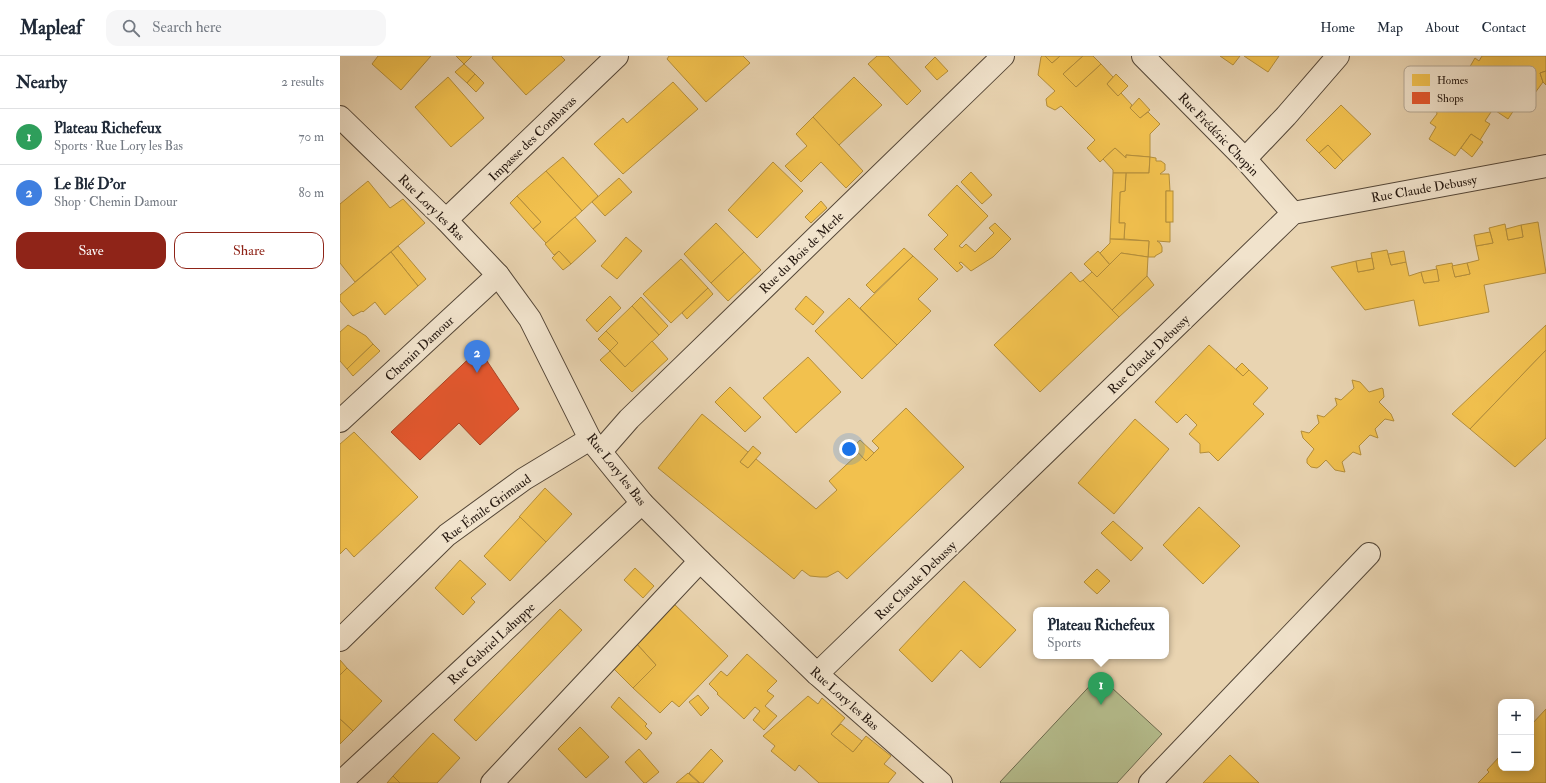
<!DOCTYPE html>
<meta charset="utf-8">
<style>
:root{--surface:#fff;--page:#f6f6f7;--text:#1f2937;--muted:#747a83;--line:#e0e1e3;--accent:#8f2418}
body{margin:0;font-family:"IM FELL Double Pica",serif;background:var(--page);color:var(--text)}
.controls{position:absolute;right:12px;bottom:12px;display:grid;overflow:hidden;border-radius:8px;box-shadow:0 2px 10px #0003}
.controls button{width:36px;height:36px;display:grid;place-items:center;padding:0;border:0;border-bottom:1px solid var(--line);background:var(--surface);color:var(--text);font:20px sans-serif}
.you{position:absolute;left:509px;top:393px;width:14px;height:14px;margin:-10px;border:3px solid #fff;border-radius:50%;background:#1a73e8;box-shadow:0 0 0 6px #1a73e833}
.badge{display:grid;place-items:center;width:26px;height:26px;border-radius:50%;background:var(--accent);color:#fff;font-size:13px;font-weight:700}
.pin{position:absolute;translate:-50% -33px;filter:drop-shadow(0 1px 2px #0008)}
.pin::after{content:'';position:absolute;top:21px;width:14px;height:12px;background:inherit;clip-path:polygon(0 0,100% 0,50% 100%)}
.popup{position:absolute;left:693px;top:551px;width:136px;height:52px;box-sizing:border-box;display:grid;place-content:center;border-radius:8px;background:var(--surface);filter:drop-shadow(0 1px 3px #0005);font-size:13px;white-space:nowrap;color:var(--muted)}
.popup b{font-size:15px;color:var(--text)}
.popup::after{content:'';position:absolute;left:50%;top:100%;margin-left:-8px;border:8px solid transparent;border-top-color:var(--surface)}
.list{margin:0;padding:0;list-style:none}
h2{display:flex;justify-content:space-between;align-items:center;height:52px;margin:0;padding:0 16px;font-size:17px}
h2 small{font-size:13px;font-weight:400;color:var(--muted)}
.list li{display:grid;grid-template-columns:26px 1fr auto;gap:12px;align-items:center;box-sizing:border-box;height:56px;padding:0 16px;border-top:1px solid var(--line)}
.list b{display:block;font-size:15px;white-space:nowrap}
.list p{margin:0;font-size:13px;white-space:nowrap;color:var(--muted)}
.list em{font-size:13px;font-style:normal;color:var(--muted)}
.actions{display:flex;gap:8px;padding:12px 16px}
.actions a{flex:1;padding:9px 0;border:1px solid var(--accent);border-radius:12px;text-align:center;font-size:14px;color:var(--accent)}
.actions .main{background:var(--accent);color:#fff}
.icon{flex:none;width:22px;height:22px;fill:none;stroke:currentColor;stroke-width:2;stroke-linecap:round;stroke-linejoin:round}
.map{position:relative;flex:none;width:1206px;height:727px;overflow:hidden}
header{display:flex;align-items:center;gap:24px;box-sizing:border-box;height:56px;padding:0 20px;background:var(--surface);border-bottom:1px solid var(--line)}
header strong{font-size:19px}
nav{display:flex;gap:22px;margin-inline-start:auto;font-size:14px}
.search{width:280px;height:36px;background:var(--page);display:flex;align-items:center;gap:10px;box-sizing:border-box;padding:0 14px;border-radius:12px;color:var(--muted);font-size:15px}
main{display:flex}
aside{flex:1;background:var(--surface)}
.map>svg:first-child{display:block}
.green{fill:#b5bd8d;stroke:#6c6a4e}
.homes{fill:#f2c14e;stroke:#b48e3b}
.shops{fill:#e4572e;stroke:#aa4424}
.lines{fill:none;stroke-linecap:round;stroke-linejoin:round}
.minor-casing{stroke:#544637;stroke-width:24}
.minor{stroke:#f1e3cc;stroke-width:22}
.labels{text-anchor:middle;stroke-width:4;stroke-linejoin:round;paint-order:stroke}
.street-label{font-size:13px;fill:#23160e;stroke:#f1e3cc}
.key{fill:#f1e3cc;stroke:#b3a693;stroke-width:1}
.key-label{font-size:11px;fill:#23160e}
</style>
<header>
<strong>Mapleaf</strong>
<div class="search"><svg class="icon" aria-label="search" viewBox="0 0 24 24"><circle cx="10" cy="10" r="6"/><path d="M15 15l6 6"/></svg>Search here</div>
<nav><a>Home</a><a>Map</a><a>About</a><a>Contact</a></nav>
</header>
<main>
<aside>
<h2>Nearby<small>2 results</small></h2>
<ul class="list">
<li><span class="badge" style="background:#2e9e5b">1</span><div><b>Plateau Richefeux</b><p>Sports · Rue Lory les Bas</p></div><em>70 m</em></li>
<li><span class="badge" style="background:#3f7fe0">2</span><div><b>Le Blé D'or</b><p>Shop · Chemin Damour</p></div><em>80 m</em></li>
</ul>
<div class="actions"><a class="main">Save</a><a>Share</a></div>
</aside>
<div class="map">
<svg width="1206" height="727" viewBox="0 0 1206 727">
<rect width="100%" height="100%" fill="#e9d4b1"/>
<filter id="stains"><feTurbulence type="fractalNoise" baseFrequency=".005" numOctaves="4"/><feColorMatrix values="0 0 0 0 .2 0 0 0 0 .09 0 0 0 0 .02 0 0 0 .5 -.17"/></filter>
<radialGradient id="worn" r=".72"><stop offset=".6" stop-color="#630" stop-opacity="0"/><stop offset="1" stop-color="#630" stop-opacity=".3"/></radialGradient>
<polygon class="green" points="759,620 822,678 777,727 661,727 660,726"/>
<g class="homes">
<polygon points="38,0 91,0 61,34 32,8"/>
<polygon points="116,0 132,0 124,8"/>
<polygon points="153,0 221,0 225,4 186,39 152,2"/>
<polygon points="329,0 403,0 410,7 366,46 327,3"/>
<polygon points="537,0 548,0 581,35 567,49 528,8"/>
<polygon points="702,0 705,0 712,7 720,0 743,0 723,18 736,31 761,8 773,21 767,28 778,40 781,37 792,49 790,52 800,62 808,56 820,68 810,78 810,101 786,99 786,102 775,92 760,106 747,92 755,84 721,50 715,54 707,50 706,43 715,35 698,19 701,1"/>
<polygon points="705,0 720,0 712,7"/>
<polygon points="743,0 753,0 761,8 736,31 723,18"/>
<polygon points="880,0 900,0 893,9"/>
<polygon points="904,0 939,0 928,16"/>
<polygon points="1142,0 1206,0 1206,15 1200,17 1203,26 1192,41 1186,36 1168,63 1153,53 1145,65 1150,68 1140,84 1131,78 1115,100 1089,83 1096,71 1090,67 1097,58 1095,47 1109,44 1111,50 1117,41 1115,34 1118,29 1115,17 1128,14 1135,2 1139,5"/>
<polygon points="595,1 608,15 597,24 585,11"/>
<polygon points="124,8 135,18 127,27 115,16"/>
<polygon points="1206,15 1206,29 1203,26 1200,17"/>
<polygon points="135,18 144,27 136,36 127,27"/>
<polygon points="776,18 788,30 778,40 767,28"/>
<polygon points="108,21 144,62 111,91 75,51"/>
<polygon points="514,21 542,49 498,90 473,61"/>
<polygon points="333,26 358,53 283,118 254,88 283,62 287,67"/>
<polygon points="799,42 810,54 800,62 790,52"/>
<polygon points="1001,49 1031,78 1003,105 988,89 979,97 966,84"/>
<polygon points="473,61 523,115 506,132 481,106 461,126 445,110 467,90 456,78"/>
<polygon points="1131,78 1143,86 1132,101 1121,92"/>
<polygon points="988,89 1003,105 995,113 979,97"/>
<polygon points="775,92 786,102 786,99 810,101 809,117 773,117 773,114 763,103"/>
<polygon points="223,101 258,140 242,155 206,115"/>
<polygon points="810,101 816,102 816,105 821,105 825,108 825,114 820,118 829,118 830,135 826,135 826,166 830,166 830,186 817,185 820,187 822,191 822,196 815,200 815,201 808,201 809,185 784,183 785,167 779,167 780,136 785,135 786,117 809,117"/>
<polygon points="433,106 463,135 417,182 388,154"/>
<polygon points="206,115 242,155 206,187 193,173 201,166 177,140"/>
<polygon points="631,116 652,139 642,148 621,126"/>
<polygon points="773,117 786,117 785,135 780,136 779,167 785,167 784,183 770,183"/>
<polygon points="279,122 292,136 265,160 252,146"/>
<polygon points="28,125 50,152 63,143 85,167 15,226 0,207 0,148"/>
<polygon points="617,129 648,160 619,190 622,192 626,188 635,196 654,177 649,172 655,167 671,183 653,201 631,215 621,206 619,207 623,211 617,216 594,193 608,179 588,159"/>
<rect x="826" y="135" width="7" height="31"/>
<polygon points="177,140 201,166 193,173 170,147"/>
<polygon points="481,145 487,152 471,167 465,161"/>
<polygon points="235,161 256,185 231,208 219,195 214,199 205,188"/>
<polygon points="1198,166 1206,217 1144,229 1149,256 1079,270 1074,244 1025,254 991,211 1016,205 1018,216 1034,213 1031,197 1047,194 1051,209 1066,206 1069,220 1081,216 1084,227 1099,225 1096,210 1112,207 1115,221 1130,218 1127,207 1139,204 1136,190 1153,187 1149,172 1165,168 1168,184 1183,181 1181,169"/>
<polygon points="376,167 404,196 371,227 344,198"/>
<polygon points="1181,169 1183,181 1168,184 1166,173"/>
<polygon points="1150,176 1153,187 1136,190 1134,179"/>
<polygon points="286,181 302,195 277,223 261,210"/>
<polygon points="770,183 809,185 808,201 781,197 770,209 760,197 770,187"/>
<polygon points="58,190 86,223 78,230 51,196"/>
<polygon points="564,192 573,200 534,237 526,229"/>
<polygon points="219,195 231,208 223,214 212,202"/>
<polygon points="758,195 770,209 757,221 744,208"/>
<polygon points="1064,195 1066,206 1051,209 1048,198"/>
<polygon points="51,196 78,230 45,259 35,246 23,256 22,255 13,260 0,245 0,239"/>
<polygon points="404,196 421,214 388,245 371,227"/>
<polygon points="781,197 808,201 807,220 772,254 743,224 752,216 757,221"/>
<polygon points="573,200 598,223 578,243 591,255 557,289 520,252"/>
<polygon points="1032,202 1034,213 1018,216 1016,205"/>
<polygon points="341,203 368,232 331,267 303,238"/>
<polygon points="1127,207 1130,218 1115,221 1112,210"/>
<polygon points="1097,213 1099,225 1084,227 1081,216"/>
<polygon points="731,216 740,226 743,224 779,261 700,336 654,289"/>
<polygon points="807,220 814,229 779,261 772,254"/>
<polygon points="368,232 373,238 347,263 342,257"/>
<polygon points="270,240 281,252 257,276 246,264"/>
<polygon points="466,240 484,256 473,269 455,253"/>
<polygon points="301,241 328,270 319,279 292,250"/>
<polygon points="509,242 557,289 522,323 475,275"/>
<polygon points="292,250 319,279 285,311 270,295 278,287 266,275"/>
<polygon points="8,269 26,280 33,288 7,313 0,305 0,276"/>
<polygon points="1206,269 1206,294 1130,373 1112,358"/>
<polygon points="266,275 278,287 270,295 258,283"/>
<polygon points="312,285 328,303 292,336 260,304 270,295 285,311"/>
<polygon points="33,288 40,295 13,320 7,313"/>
<polygon points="869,289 903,320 909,314 928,332 913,348 924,358 878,405 869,396 860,397 860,388 849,378 857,369 846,358 837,367 815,346"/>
<polygon points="1206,294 1206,382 1175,411 1130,373"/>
<polygon points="468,301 501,336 456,377 423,342"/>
<polygon points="902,307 909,314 903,320 896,313"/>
<polygon points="1012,324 1020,326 1029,336 1042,332 1043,333 1044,341 1039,346 1051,358 1054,365 1045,363 1035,373 1038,382 1030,379 1019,390 1021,399 1013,396 1002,406 1005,416 995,414 986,404 980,410 977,412 971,411 967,407 967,403 974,393 963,382 961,375 969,377 979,367 977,359 984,361 997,349 995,342 1001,344 1014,332"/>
<polygon points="390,331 421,361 405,376 375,346"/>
<polygon points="566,352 624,411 507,523 498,515 487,521 480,521 470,520 462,514 454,523 318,412 362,358 408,396 400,406 408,412 416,403 476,453 497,434 489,425 519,397 526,405 539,392 532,385"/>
<polygon points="795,363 829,393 774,458 738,427"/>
<polygon points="14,376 78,441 14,501 6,492 0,498 0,388"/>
<polygon points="520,384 534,397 526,405 513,391"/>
<polygon points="413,390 421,397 408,412 400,406"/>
<polygon points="205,432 232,458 206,486 179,461"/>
<polygon points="859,451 900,490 863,528 823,489"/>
<polygon points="180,461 206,486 170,525 144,500"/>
<polygon points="773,465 803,492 791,505 761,477"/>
<polygon points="120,504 146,528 131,542 135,546 123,559 95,532"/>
<polygon points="295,512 314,530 303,542 284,524"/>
<polygon points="757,513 770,525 757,538 744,526"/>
<polygon points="624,525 676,574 640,612 621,594 592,626 559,594"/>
<polygon points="332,546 388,600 339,651 332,645 320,657 293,632 316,609 295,586"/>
<polygon points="220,553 242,574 136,685 114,664"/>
<polygon points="295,586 316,609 293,632 271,610"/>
<polygon points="407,598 437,625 427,635 434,640 425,650 437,660 424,674 413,664 420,655 415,651 404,663 377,638 378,637 369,628 381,615 387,620"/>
<polygon points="0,604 7,612 0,619"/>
<polygon points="7,612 42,645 13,675 0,663 0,619"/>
<polygon points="358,639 369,652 361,660 349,646"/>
<polygon points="468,640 478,648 482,642 505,662 491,678 513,696 526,680 551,700 544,708 556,717 548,727 479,727 459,709 455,715 431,695 435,690 423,680"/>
<polygon points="279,641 307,668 305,670 312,677 306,684 271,651"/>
<polygon points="1206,653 1206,727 1138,727 1149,716 1147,714 1161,699 1161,712 1191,712 1191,669"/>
<polygon points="0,663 13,675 0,688"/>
<polygon points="501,668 522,685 513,696 491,678"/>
<polygon points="240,671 269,701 246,722 218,693"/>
<polygon points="93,677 120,702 97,727 60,727 53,720"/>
<polygon points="299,693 319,716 306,727 304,727 285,706"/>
<polygon points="371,693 383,705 363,727 360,727 349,717"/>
<polygon points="890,699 919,727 863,727"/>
<polygon points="348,717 359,727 336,727"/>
<polygon points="53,720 60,727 47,727"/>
</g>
<polygon class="shops" points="139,293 179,353 140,389 119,367 80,404 51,376"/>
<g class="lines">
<defs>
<g id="minor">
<polyline points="803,0 905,103 953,157"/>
<polyline points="0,61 106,164 158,219 190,263 250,383 302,447 360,505 477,618 601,727"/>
<polyline points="905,103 946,60 998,0"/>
<polyline points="106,164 277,0"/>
<polyline points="0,365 158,219"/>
<polyline points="261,395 289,363 663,0"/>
<polyline points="0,584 107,479 184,423 250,383"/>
<polyline points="477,618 953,157 1206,110"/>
<polyline points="0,727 302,447"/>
<polyline points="152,727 360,505"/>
<polyline points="810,727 1029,498"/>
</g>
</defs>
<use href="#minor" class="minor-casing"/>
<use href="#minor" class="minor"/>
</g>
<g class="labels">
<g class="street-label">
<text transform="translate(879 78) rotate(46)" y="5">Rue Frédéric Chopin</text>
<text transform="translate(192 82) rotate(-44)" y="5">Impasse des Combavas</text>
<text transform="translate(1084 132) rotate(-10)" y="5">Rue Claude Debussy</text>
<text transform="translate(92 151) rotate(45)" y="5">Rue Lory les Bas</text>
<text transform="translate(461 196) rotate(-44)" y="5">Rue du Bois de Merle</text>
<text transform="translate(79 292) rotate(-43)" y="5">Chemin Damour</text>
<text transform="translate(808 298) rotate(-44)" y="5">Rue Claude Debussy</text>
<text transform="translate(277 413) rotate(52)" y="5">Rue Lory les Bas</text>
<text transform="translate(146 452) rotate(-36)" y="5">Rue Émile Grimaud</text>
<text transform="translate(575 524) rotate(-44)" y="5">Rue Claude Debussy</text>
<text transform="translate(151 587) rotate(-43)" y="5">Rue Gabriel Lahuppe</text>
<text transform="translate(505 642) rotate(42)" y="5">Rue Lory les Bas</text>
</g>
</g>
<rect x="1064" y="10" width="132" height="46" rx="6" class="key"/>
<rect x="1072" y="18" width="18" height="12" fill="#f2c14e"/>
<rect x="1072" y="36" width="18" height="12" fill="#e4572e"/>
<g class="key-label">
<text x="1097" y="28">Homes</text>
<text x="1097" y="46">Shops</text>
</g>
<rect width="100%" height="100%" filter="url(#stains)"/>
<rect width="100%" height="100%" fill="url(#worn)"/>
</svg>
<div class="controls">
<button>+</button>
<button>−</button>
</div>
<div class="you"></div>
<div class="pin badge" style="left:761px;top:649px;background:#2e9e5b">1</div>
<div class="popup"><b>Plateau Richefeux</b>Sports</div>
<div class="pin badge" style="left:137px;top:317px;background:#3f7fe0">2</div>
</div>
</main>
